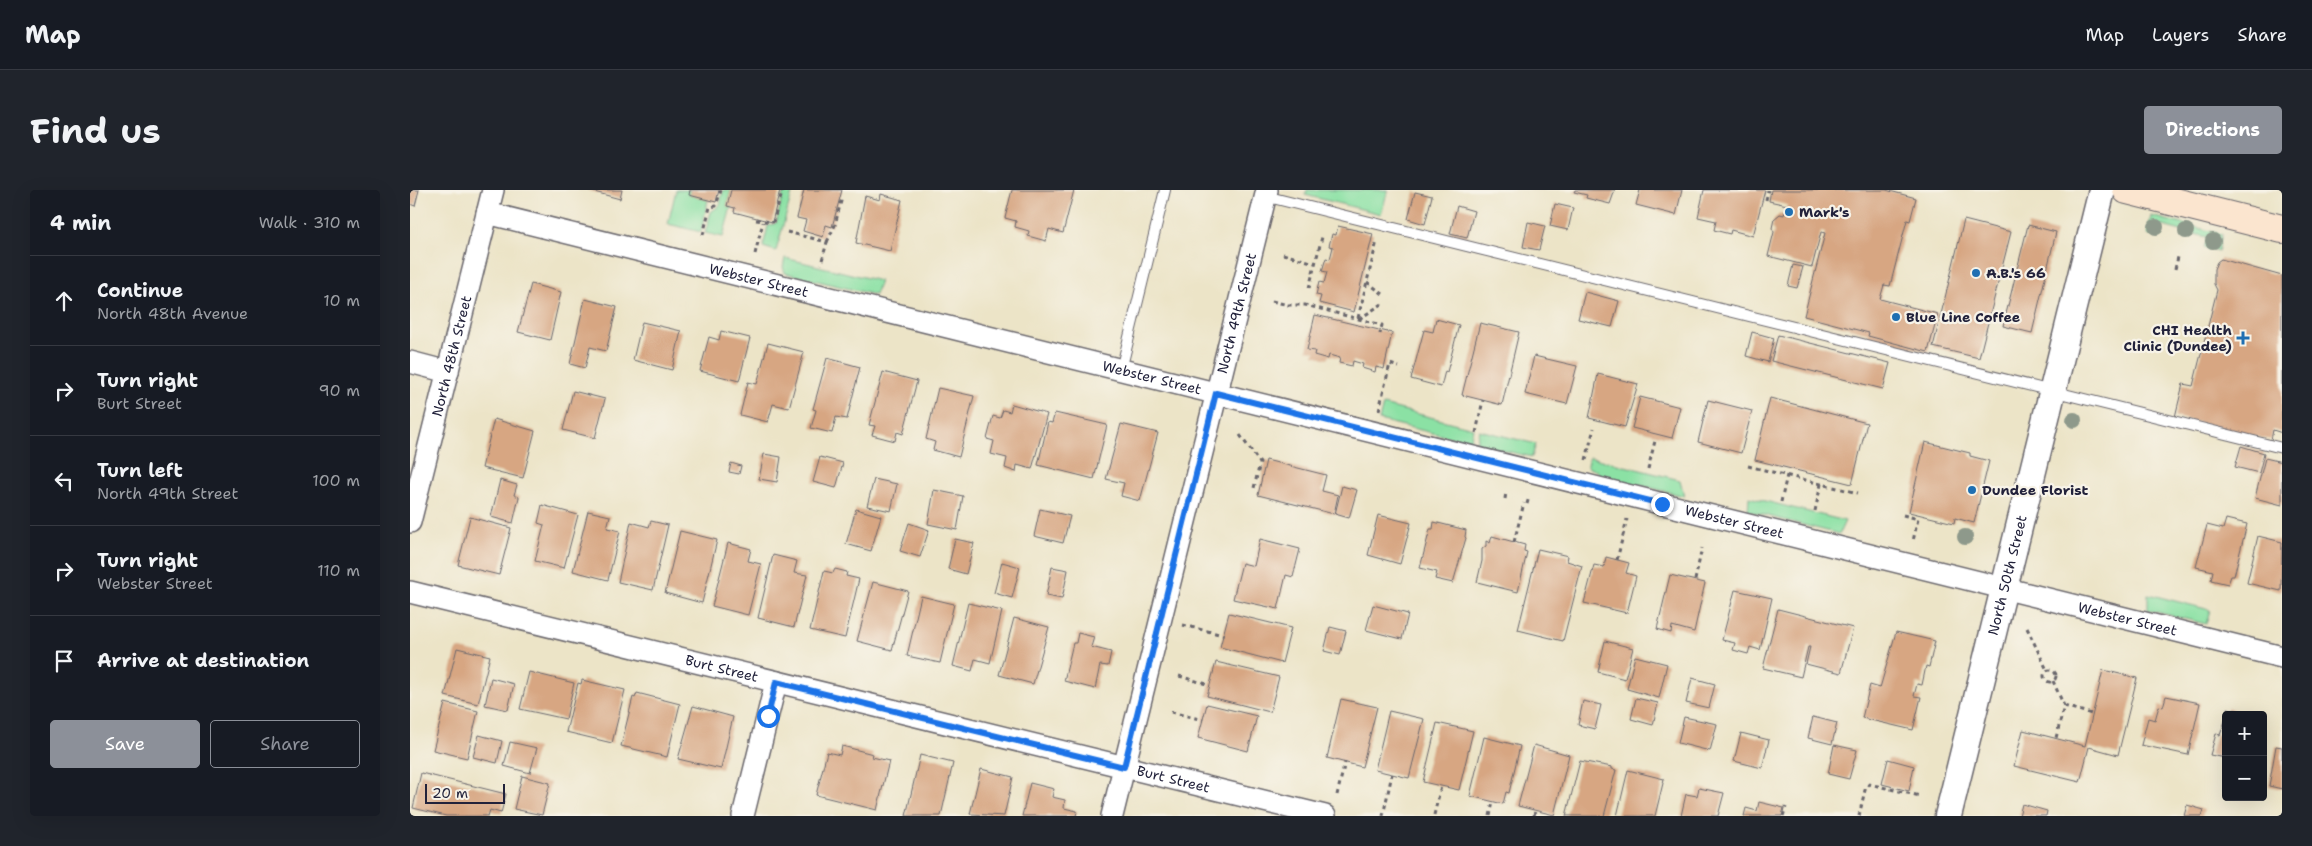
<!DOCTYPE html>
<meta charset="utf-8">
<style>
:root{--surface:#171b24;--page:#20242c;--text:#f1f3f6;--muted:#9ea1a6;--line:#363941;--accent:#8c9099}
body{margin:0;font-family:"Shantell Sans",sans-serif;background:var(--page);color:var(--text)}
.controls{position:absolute;right:15px;bottom:15px;display:grid;overflow:hidden;border-radius:5px;box-shadow:0 5px 20px #0002}
.controls button{width:45px;height:45px;display:grid;place-items:center;padding:0;border:0;border-bottom:1px solid var(--line);background:var(--surface);color:var(--text);font:25px sans-serif}
.scale{position:absolute;left:15px;bottom:12px;width:80px;box-sizing:border-box;padding-left:5px;border:2px solid #22223b;border-top:0;font-size:14px;line-height:18px;white-space:nowrap;color:#22223b;-webkit-text-stroke:4px #f7f3e8;paint-order:stroke}
.stop{position:absolute;width:15px;height:15px;margin:-11px;border:4px solid #1a73e8;border-radius:50%;background:#fff}
.stop.end{background:#1a73e8;border-color:#fff;box-shadow:0 1px 5px #0008}
.list{margin:0;padding:0;list-style:none}
h2{display:flex;justify-content:space-between;align-items:center;height:65px;margin:0;padding:0 20px;font-size:21px}
h2 small{font-size:16px;font-weight:400;color:var(--muted)}
.list li{display:grid;grid-template-columns:32px 1fr auto;gap:15px;align-items:center;box-sizing:border-box;height:90px;padding:0 20px;border-top:1px solid var(--line)}
.list b{display:block;font-size:19px;white-space:nowrap}
.list p{margin:0;font-size:16px;white-space:nowrap;color:var(--muted)}
.list em{font-size:16px;font-style:normal;color:var(--muted)}
.actions{display:flex;gap:10px;padding:15px 20px}
.actions a{flex:1;padding:11px 0;border:1px solid var(--accent);border-radius:5px;text-align:center;font-size:18px;color:var(--accent)}
.actions .main{background:var(--accent);color:#fff}
.icon{flex:none;width:28px;height:28px;fill:none;stroke:currentColor;stroke-width:2;stroke-linecap:round;stroke-linejoin:round}
.map{position:relative;flex:none;width:1872px;height:626px;overflow:hidden;border-radius:5px}
header{display:flex;align-items:center;gap:30px;box-sizing:border-box;height:70px;padding:0 25px;background:var(--surface);border-bottom:1px solid var(--line)}
header strong{font-size:24px}
nav{display:flex;gap:28px;margin-inline-start:auto;font-size:18px}
.intro{display:flex;align-items:center;justify-content:space-between;box-sizing:border-box;height:120px;padding:0 30px}
h1{margin:0;font-size:35px}
.button{padding:12px 22px;border-radius:5px;background:var(--accent);color:#fff;font-size:18px;font-weight:700}
main{display:flex;gap:30px;padding:0 30px}
aside{flex:1;background:var(--surface);border-radius:5px;box-shadow:0 5px 20px #0002}
.map>svg:first-child{display:block}
.green{fill:#8be1a4;stroke:#568270}
.building{fill:#d7a682}
.lines{fill:none;stroke-linecap:round;stroke-linejoin:round}
.service-casing{stroke:#69666c;stroke-width:12}
.minor-casing{stroke:#69666c;stroke-width:24}
.tertiary-casing{stroke:#69666c;stroke-width:29}
.secondary-casing{stroke:#69666c;stroke-width:30}
.path{stroke:#69666c;stroke-width:3;stroke-dasharray:4 4;stroke-linecap:butt}
.service{stroke:#fff;stroke-width:10}
.minor{stroke:#fff;stroke-width:21}
.tertiary{stroke:#fff;stroke-width:26}
.secondary{stroke:#fbe5cf;stroke-width:28}
.tree{fill:#8e998b}
.route{stroke:#1a73e8;stroke-width:6}
.poi-dot{fill:#1f6fb2;stroke:#f7f3e8;stroke-width:2}
.labels{text-anchor:middle;stroke-width:4.5;stroke-linejoin:round;paint-order:stroke}
.poi-label{font-size:14px;font-weight:bold;fill:#22223b;stroke:#f7f3e8;text-anchor:start}
.street-label{font-size:14px;fill:#22223b;stroke:#f7f3e8}
</style>
<header>
<strong>Map</strong>
<nav><a>Map</a><a>Layers</a><a>Share</a></nav>
</header>
<div class="intro"><h1>Find us</h1><a class="button">Directions</a></div>
<main>
<aside>
<h2>4 min<small>Walk · 310 m</small></h2>
<ul class="list">
<li><svg class="icon" aria-label="ahead" viewBox="0 0 24 24"><path d="M12 20V5M6 11l6-6 6 6"/></svg><div><b>Continue</b><p>North 48th Avenue</p></div><em>10 m</em></li>
<li><svg class="icon" aria-label="right" viewBox="0 0 24 24"><path d="M7 20v-9h11M14 6l5 5-5 5"/></svg><div><b>Turn right</b><p>Burt Street</p></div><em>90 m</em></li>
<li><svg class="icon" aria-label="left" viewBox="0 0 24 24"><path d="M17 20v-9H6M10 6l-5 5 5 5"/></svg><div><b>Turn left</b><p>North 49th Street</p></div><em>100 m</em></li>
<li><svg class="icon" aria-label="right" viewBox="0 0 24 24"><path d="M7 20v-9h11M14 6l5 5-5 5"/></svg><div><b>Turn right</b><p>Webster Street</p></div><em>110 m</em></li>
<li><svg class="icon" aria-label="arrive" viewBox="0 0 24 24"><path d="M6 21V4h12l-3 4 3 4H6"/></svg><div><b>Arrive at destination</b></div></li>
</ul>
<div class="actions"><a class="main">Save</a><a>Share</a></div>
</aside>
<div class="map">
<svg width="1872" height="626" viewBox="0 0 1872 626">
<rect width="100%" height="100%" fill="#f7f3e8"/>
<filter id="ink" filterUnits="userSpaceOnUse"><feTurbulence type="fractalNoise" baseFrequency=".02" numOctaves="2"/><feDisplacementMap in="SourceGraphic" scale="10" xChannelSelector="R" yChannelSelector="G"/><feConvolveMatrix kernelMatrix="1 2 1 2 8 2 1 2 1" color-interpolation-filters="sRGB"/></filter>
<filter id="wash" filterUnits="userSpaceOnUse"><feTurbulence type="fractalNoise" baseFrequency=".0096" numOctaves="4" result="noise"/><feDisplacementMap in="SourceGraphic" scale="20" xChannelSelector="R" yChannelSelector="G"/><feGaussianBlur stdDeviation="1.12" result="paint"/><feColorMatrix in="noise" values="0 0 0 0 0 0 0 0 0 0 0 0 0 0 0 0 0 1.4 0 .05"/><feComposite in="paint" operator="in"/></filter>
<g filter="url(#wash)">
<rect width="100%" height="100%" fill="#ece4c7"/>
<g class="green">
<polygon points="266,0 280,0 279,5 298,10 291,42 258,34"/>
<polygon points="313,0 321,0 317,16 321,17 313,47 295,43 301,22 310,15"/>
<polygon points="374,0 383,0 366,61 353,57 358,36 366,33"/>
<polygon points="897,0 978,0 971,24 895,5"/>
<polygon points="1741,26 1812,44 1808,62 1794,58 1797,47 1780,43 1775,46 1771,41 1753,36 1750,47 1737,44"/>
<polygon points="375,68 470,91 465,105 375,83 373,77"/>
<polygon points="973,215 1063,238 1060,252 969,230"/>
<polygon points="1069,240 1126,254 1122,267 1066,254"/>
<polygon points="1179,267 1270,290 1274,306 1189,285 1187,281 1177,277"/>
<polygon points="1339,307 1435,331 1429,344 1338,321"/>
<polygon points="1738,404 1800,420 1796,434 1738,420"/>
</g>
<g id="blocks">
<g class="building">
<polygon points="0,0 9,0 5,16 0,14"/>
<polygon points="177,0 212,0 210,9"/>
<polygon points="280,0 309,0 306,12 279,5"/>
<polygon points="321,0 370,0 362,32 324,22 325,18 317,16"/>
<polygon points="394,0 432,0 422,37 416,35 413,47 393,41 396,30 387,28"/>
<polygon points="602,0 664,0 653,43 639,39 636,51 618,46 619,41 605,37 606,31 595,28"/>
<polygon points="1165,0 1205,0 1200,14 1176,8 1177,5 1164,2"/>
<polygon points="1230,0 1272,0 1266,25 1226,15"/>
<polygon points="1294,0 1355,0 1343,46 1321,40 1320,44 1304,40 1306,31 1288,27"/>
<polygon points="1361,0 1476,0 1506,8 1500,31 1497,30 1480,96 1474,95 1470,109 1528,124 1518,162 1458,146 1459,143 1394,126 1415,43 1411,42 1402,77 1358,66 1364,42 1362,38 1364,29 1370,24 1374,25 1377,15 1359,11"/>
<polygon points="1005,2 1022,6 1015,34 998,29"/>
<polygon points="471,4 492,10 480,61 446,53 455,6 470,10"/>
<polygon points="1145,14 1163,18 1158,40 1140,36"/>
<polygon points="1047,16 1064,21 1057,48 1040,44"/>
<polygon points="1554,30 1601,42 1569,168 1523,157"/>
<polygon points="1118,32 1135,36 1129,60 1113,57"/>
<polygon points="1618,35 1646,42 1622,143 1593,136"/>
<polygon points="928,36 963,44 944,122 909,113 911,106 906,105 909,92 914,93 917,82 912,81 916,68 920,69 923,57 919,56 922,44 926,45"/>
<polygon points="1811,69 1872,86 1872,243 1863,240 1861,250 1765,227 1773,194 1783,196 1807,100 1804,94 1804,79 1807,72"/>
<polygon points="1383,75 1393,77 1387,98 1378,96"/>
<polygon points="121,94 151,102 140,150 108,142"/>
<polygon points="1175,102 1209,111 1202,137 1168,129"/>
<polygon points="175,109 207,117 196,161 180,157 175,178 160,174"/>
<polygon points="905,125 982,143 974,179 966,177 965,182 952,178 953,174 943,171 942,176 929,173 930,168 919,165 918,169 904,165 905,161 897,160"/>
<polygon points="1026,129 1049,135 1037,182 1035,181 1031,197 1001,189 1014,140 1023,142"/>
<polygon points="232,132 271,141 262,180 223,170"/>
<polygon points="1070,133 1109,142 1092,215 1052,205"/>
<polygon points="311,141 340,148 329,191 290,181 299,147 309,150"/>
<polygon points="1342,142 1364,148 1358,172 1336,166"/>
<polygon points="1368,145 1480,173 1473,199 1361,171"/>
<polygon points="358,153 394,162 379,218 363,214 358,232 330,225 338,192 347,194"/>
<polygon points="1124,166 1167,176 1157,214 1115,204"/>
<polygon points="417,168 450,177 437,229 426,227 422,243 401,238 406,220 403,219"/>
<polygon points="473,182 507,191 493,244 487,242 485,251 462,245 465,236 459,235"/>
<polygon points="1188,184 1228,194 1215,237 1179,228"/>
<polygon points="528,198 564,206 549,267 523,260 525,252 516,249"/>
<polygon points="163,201 195,209 185,248 153,240"/>
<polygon points="1230,207 1270,217 1262,248 1222,238"/>
<polygon points="1360,208 1457,233 1442,294 1345,270"/>
<polygon points="1298,210 1342,221 1331,263 1288,252"/>
<polygon points="602,214 637,224 622,279 607,275 606,282 595,278 597,268 581,264 584,251 577,249 583,226 590,228 593,220 600,222"/>
<polygon points="645,223 697,235 684,289 628,275 638,232 642,233"/>
<polygon points="84,229 125,241 113,288 72,278"/>
<polygon points="711,234 748,243 730,311 711,306 714,293 696,289"/>
<polygon points="1515,252 1560,263 1560,266 1579,271 1564,333 1545,328 1544,333 1499,322"/>
<polygon points="1831,256 1854,263 1849,283 1825,277"/>
<polygon points="354,264 371,267 367,292 349,289"/>
<polygon points="410,267 433,273 426,298 403,292"/>
<polygon points="1855,268 1872,272 1872,315 1845,308"/>
<polygon points="856,270 916,285 912,301 928,305 924,324 848,305"/>
<polygon points="321,273 331,276 329,284 319,282"/>
<polygon points="464,289 487,294 481,321 457,316"/>
<polygon points="90,290 107,295 104,305 109,307 103,333 81,327"/>
<polygon points="932,296 947,300 939,328 925,324"/>
<polygon points="524,300 553,306 547,340 518,334"/>
<polygon points="132,315 168,325 154,378 125,371 134,335 128,333"/>
<polygon points="446,319 471,326 461,361 436,354"/>
<polygon points="630,319 660,326 653,353 624,346"/>
<polygon points="178,321 200,326 197,338 210,341 198,390 163,381"/>
<polygon points="968,325 1001,333 990,374 958,365"/>
<polygon points="60,327 101,338 89,385 48,375"/>
<polygon points="1816,329 1837,334 1824,386 1821,386 1818,394 1801,390 1803,381 1786,377 1797,335 1813,339"/>
<polygon points="241,331 258,335 243,400 208,392 221,332 239,337"/>
<polygon points="1024,332 1056,340 1055,347 1056,348 1043,393 1025,389 1027,382 1010,378 1020,339 1023,339"/>
<polygon points="499,333 519,340 510,367 490,361"/>
<polygon points="270,341 307,350 292,413 255,403"/>
<polygon points="1082,346 1115,355 1114,361 1117,362 1108,402 1067,392 1072,371 1072,359 1076,356 1076,351 1080,353"/>
<polygon points="1848,346 1872,352 1871,401 1837,393"/>
<polygon points="545,349 564,353 556,384 538,379"/>
<polygon points="850,349 890,359 883,387 876,385 868,419 823,409 832,373 844,376"/>
<polygon points="318,353 341,359 338,371 351,374 338,425 302,416"/>
<polygon points="1128,359 1158,366 1157,371 1172,376 1153,451 1108,440"/>
<polygon points="363,365 387,371 384,383 397,385 384,437 348,428"/>
<polygon points="1196,367 1219,373 1216,383 1226,386 1217,423 1174,413 1184,375 1194,377"/>
<polygon points="592,372 610,377 602,408 584,403"/>
<polygon points="642,377 658,380 652,409 636,406"/>
<polygon points="425,379 437,382 436,386 449,389 435,448 400,440 414,381 423,383"/>
<polygon points="1260,385 1295,393 1284,442 1262,436 1261,443 1247,439"/>
<polygon points="463,392 498,401 482,460 447,451"/>
<polygon points="1325,400 1362,408 1350,460 1340,457 1338,464 1323,460 1325,453 1312,450"/>
<polygon points="511,406 544,414 530,473 497,466"/>
<polygon points="558,413 592,421 580,473 565,469 562,481 543,476"/>
<polygon points="963,415 998,424 992,449 956,440"/>
<polygon points="1368,419 1443,438 1431,483 1396,474 1400,457 1398,457 1391,487 1353,478"/>
<polygon points="819,423 881,438 872,473 810,457"/>
<polygon points="604,428 639,437 623,494 589,485"/>
<polygon points="920,437 936,441 930,465 914,461"/>
<polygon points="1486,442 1525,451 1519,477 1516,476 1512,495 1507,494 1504,506 1511,507 1503,540 1452,528 1460,495 1470,498"/>
<polygon points="668,443 684,447 681,457 701,462 698,476 690,475 685,499 654,491 663,453 666,453"/>
<polygon points="1195,451 1223,458 1215,489 1188,482"/>
<polygon points="47,458 80,466 68,514 35,506"/>
<polygon points="1225,466 1257,474 1249,508 1217,499"/>
<polygon points="806,472 869,487 860,522 797,506"/>
<polygon points="1693,480 1727,488 1708,565 1679,557 1670,592 1604,576 1613,540 1675,556"/>
<polygon points="119,482 164,493 156,529 110,519"/>
<polygon points="81,488 104,494 98,520 75,515"/>
<polygon points="1282,488 1305,494 1299,518 1276,513"/>
<polygon points="172,490 215,500 202,553 156,542 168,493 171,494"/>
<polygon points="227,503 270,514 257,567 211,556 223,507 225,508"/>
<polygon points="1756,506 1790,513 1778,565 1731,555 1738,528 1745,530 1749,516 1753,517"/>
<polygon points="1226,508 1248,513 1243,535 1221,529"/>
<polygon points="931,509 967,517 952,577 917,568"/>
<polygon points="1173,511 1191,515 1185,539 1168,535"/>
<polygon points="35,513 68,521 57,568 23,560"/>
<polygon points="797,514 847,526 838,561 788,548"/>
<polygon points="283,516 323,527 311,579 268,569"/>
<polygon points="1818,518 1842,524 1842,525 1816,525"/>
<polygon points="979,521 1014,529 999,588 965,580"/>
<polygon points="1274,527 1307,534 1300,561 1268,553"/>
<polygon points="1403,527 1427,533 1422,554 1398,548"/>
<polygon points="1816,528 1816,568 1800,565 1806,544 1810,545"/>
<polygon points="1027,533 1063,541 1049,600 1013,592"/>
<polygon points="1331,543 1359,550 1352,578 1324,571"/>
<polygon points="69,545 92,551 87,573 63,567"/>
<polygon points="1074,547 1110,556 1099,603 1096,602 1093,614 1060,606"/>
<polygon points="100,552 127,558 120,583 94,576"/>
<polygon points="1124,555 1159,565 1144,625 1108,616"/>
<polygon points="1424,555 1447,560 1439,589 1418,584"/>
<polygon points="432,556 463,564 462,567 479,571 467,620 406,605 417,562 430,565"/>
<polygon points="1866,556 1872,557 1872,599 1859,596"/>
<polygon points="510,565 543,573 531,626 496,626"/>
<polygon points="1478,569 1504,576 1499,601 1472,594"/>
<polygon points="1170,571 1202,577 1202,579 1206,580 1194,626 1156,626"/>
<polygon points="571,579 603,587 594,626 560,624"/>
<polygon points="1218,580 1254,589 1245,626 1207,626"/>
<polygon points="11,583 96,604 91,623 80,620 78,626 36,626 3,618"/>
<polygon points="112,586 140,593 132,625 104,619"/>
<polygon points="620,593 644,599 642,607 655,610 654,618 667,621 666,626 612,626"/>
<polygon points="1289,598 1314,603 1308,626 1271,626 1276,604 1287,606"/>
<polygon points="1349,612 1374,618 1372,626 1334,626 1336,618 1347,621"/>
<polygon points="1612,614 1637,621 1636,626 1609,626"/>
<polygon points="1777,615 1794,620 1792,626 1774,626"/>
</g>
</g>
</g>
<g filter="url(#ink)">
<use href="#blocks" fill-opacity="0" stroke="#69666c" stroke-width="1"/>
<g class="lines">
<defs>
<g id="service">
<polyline points="855,6 1872,258"/>
<polyline points="711,180 755,0"/>
</g>
<g id="minor">
<path id="s1" d="M77,23L1872,467"/>
<polyline points="0,172 38,182"/>
<path id="s2" d="M0,332L83,0"/>
<path id="s3" d="M0,402L915,626"/>
<polyline points="333,626 366,492"/>
<path id="s4" d="M702,626L857,0"/>
</g>
<g id="tertiary">
<path id="s5" d="M1538,626L1692,0"/>
</g>
<polyline id="secondary" points="1717,0 1872,39"/>
</defs>
<use href="#service" class="service-casing"/>
<use href="#minor" class="minor-casing"/>
<use href="#tertiary" class="tertiary-casing"/>
<use href="#secondary" class="secondary-casing"/>
<g class="path">
<polyline points="1356,10 1358,0"/>
<polyline points="346,30 363,32 373,0"/>
<polyline points="377,42 417,52 411,74"/>
<polyline points="293,45 300,17 306,16 311,0"/>
<polyline points="417,52 425,35 432,7"/>
<polyline points="345,64 353,32"/>
<polyline points="873,64 905,73"/>
<polyline points="1765,79 1768,67"/>
<polyline points="957,92 973,104"/>
<polyline points="899,98 912,47"/>
<polyline points="862,111 878,115 895,115 972,135 970,144"/>
<polyline points="948,128 967,51"/>
<polyline points="949,129 972,114"/>
<polyline points="969,220 980,174 989,177"/>
<polyline points="1066,243 1073,210"/>
<polyline points="830,245 850,273 844,298"/>
<polyline points="1176,270 1184,238"/>
<polyline points="1338,276 1448,303"/>
<polyline points="1238,279 1245,251"/>
<polyline points="1095,309 1096,302"/>
<polyline points="1371,312 1377,285"/>
<polyline points="1117,314 1119,307"/>
<polyline points="1405,321 1411,294"/>
<polyline points="1493,325 1508,329 1503,351"/>
<polyline points="1104,352 1114,313"/>
<polyline points="1207,370 1217,329"/>
<polyline points="1285,390 1292,358"/>
<polyline points="773,435 813,445"/>
<polyline points="1617,438 1637,480"/>
<circle cx="1640" cy="486" r="6"/>
<polyline points="769,486 800,495"/>
<polyline points="1643,491 1654,516 1646,548"/>
<polyline points="1654,516 1682,524"/>
<polyline points="761,522 793,530"/>
<polyline points="927,605 935,572"/>
<polyline points="1024,625 1031,596"/>
<polyline points="973,626 982,584"/>
<polyline points="1080,626 1083,612"/>
<polyline points="1124,626 1125,620"/>
<polyline points="1373,626 1376,617"/>
<polyline points="1449,626 1455,600 1459,594 1510,606"/>
</g>
<use href="#service" class="service"/>
<use href="#minor" class="minor"/>
<use href="#tertiary" class="tertiary"/>
<use href="#secondary" class="secondary"/>
</g>
<g class="tree">
<circle cx="1746" cy="37" r="8"/>
<circle cx="1776" cy="41" r="8"/>
<circle cx="1803" cy="51" r="8"/>
<circle cx="1664" cy="230" r="8"/>
<circle cx="1555" cy="347" r="8"/>
</g>
</g>
<g class="lines" filter="url(#ink)">
<polyline class="route" points="358,526 366,492 714,577 806,203 1252,314"/>
</g>
<g class="poi-dot">
<circle cx="1379" cy="22" r="5"/>
<circle cx="1566" cy="83" r="5"/>
<circle cx="1486" cy="127" r="5"/>
<path d="M1830.5 140.5h5v5h5v5h-5v5h-5v-5h-5v-5h5z"/>
<circle cx="1562" cy="300" r="5"/>
</g>
<g class="labels">
<g class="poi-label">
<text x="1389" y="27">Mark's</text>
<text x="1576" y="88">A.B.'s 66</text>
<text x="1496" y="132">Blue Line Coffee</text>
<text x="1822" y="145" text-anchor="end">CHI Health<tspan x="1822" dy="16">Clinic (Dundee)</tspan></text>
<text x="1572" y="305">Dundee Florist</text>
</g>
<g class="street-label">
<text dy="5" stroke="none"><textPath href="#s1" startOffset="280">Webster Street</textPath></text>
<text dy="5" stroke="none"><textPath href="#s4" startOffset="518">North 49th Street</textPath></text>
<text dy="5" stroke="none"><textPath href="#s2" startOffset="171">North 48th Street</textPath></text>
<text dy="5" stroke="none"><textPath href="#s1" startOffset="685">Webster Street</textPath></text>
<text dy="5" stroke="none"><textPath href="#s1" startOffset="1285">Webster Street</textPath></text>
<text dy="5" stroke="none"><textPath href="#s5" startOffset="248">North 50th Street</textPath></text>
<text dy="5" stroke="none"><textPath href="#s1" startOffset="1690">Webster Street</textPath></text>
<text dy="5" stroke="none"><textPath href="#s3" startOffset="321">Burt Street</textPath></text>
<text dy="5" stroke="none"><textPath href="#s3" startOffset="786">Burt Street</textPath></text>
</g>
</g>
</svg>
<div class="controls">
<button>+</button>
<button>−</button>
</div>
<div class="scale">20 m</div>
<div class="stop" style="left:358px;top:526px"></div>
<div class="stop end" style="left:1252px;top:314px"></div>
</div>
</main>
